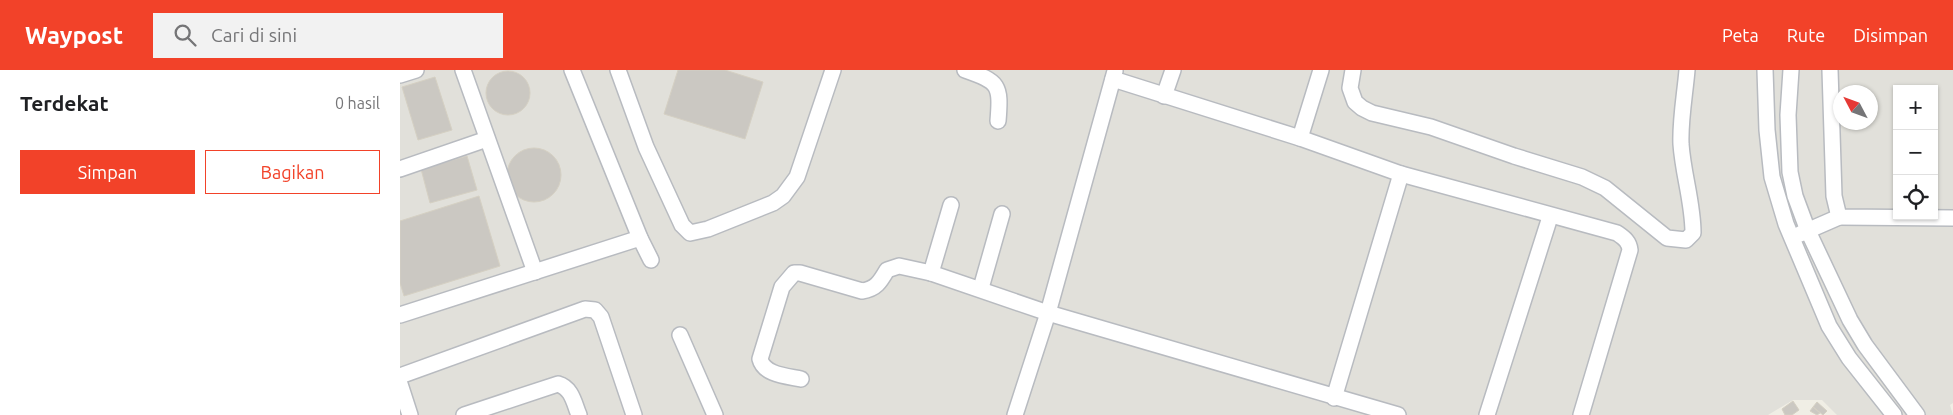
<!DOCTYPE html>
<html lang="id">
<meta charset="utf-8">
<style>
:root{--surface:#fff;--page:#f2f2f2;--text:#202124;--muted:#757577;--line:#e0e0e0;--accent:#f24229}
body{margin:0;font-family:Ubuntu,sans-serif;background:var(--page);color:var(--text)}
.controls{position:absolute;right:15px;top:15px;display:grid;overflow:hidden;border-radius:0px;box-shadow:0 1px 4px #0004}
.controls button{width:45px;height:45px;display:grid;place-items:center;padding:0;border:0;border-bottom:1px solid var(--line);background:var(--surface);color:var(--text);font:25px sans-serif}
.compass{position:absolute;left:1433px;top:15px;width:45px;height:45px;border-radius:50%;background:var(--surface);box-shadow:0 1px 4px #0004;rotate:311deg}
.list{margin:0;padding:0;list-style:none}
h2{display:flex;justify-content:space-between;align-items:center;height:65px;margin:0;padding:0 20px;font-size:21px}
h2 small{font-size:16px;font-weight:400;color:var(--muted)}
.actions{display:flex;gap:10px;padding:15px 20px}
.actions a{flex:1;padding:11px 0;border:1px solid var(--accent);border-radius:0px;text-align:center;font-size:18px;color:var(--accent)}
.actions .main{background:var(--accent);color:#fff}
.icon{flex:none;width:28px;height:28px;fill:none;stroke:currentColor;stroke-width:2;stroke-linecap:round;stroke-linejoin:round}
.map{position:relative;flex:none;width:1553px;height:345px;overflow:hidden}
header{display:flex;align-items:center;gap:30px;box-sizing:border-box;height:70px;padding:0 25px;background:var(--accent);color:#fff}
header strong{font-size:24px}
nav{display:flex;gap:28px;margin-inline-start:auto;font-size:18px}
.search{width:350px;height:45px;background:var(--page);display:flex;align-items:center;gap:12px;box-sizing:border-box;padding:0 18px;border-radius:0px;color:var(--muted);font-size:19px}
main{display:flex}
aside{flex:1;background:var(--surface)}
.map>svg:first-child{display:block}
.industrial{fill:#e1e0da;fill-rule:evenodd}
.building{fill:#cbc8c2;stroke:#d5d0c3}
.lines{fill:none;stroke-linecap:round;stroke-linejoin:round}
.minor-casing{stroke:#b8bbc0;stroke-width:18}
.minor{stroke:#fff;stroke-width:15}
</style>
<header>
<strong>Waypost</strong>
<div class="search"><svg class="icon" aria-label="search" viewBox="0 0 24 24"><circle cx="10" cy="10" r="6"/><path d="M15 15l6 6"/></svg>Cari di sini</div>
<nav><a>Peta</a><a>Rute</a><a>Disimpan</a></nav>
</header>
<main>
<aside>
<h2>Terdekat<small>0 hasil</small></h2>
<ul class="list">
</ul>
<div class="actions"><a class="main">Simpan</a><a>Bagikan</a></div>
</aside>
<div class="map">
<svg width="1553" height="345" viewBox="0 0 1553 345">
<rect width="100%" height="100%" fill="#f0eee5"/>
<path class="industrial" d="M0,0H1553V333L1550,335L1553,345H1437L1422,330H1393L1368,345H0ZM1497,19H1534V146H1497ZM1440,22H1470V52H1440Z"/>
<g class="building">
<polygon points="278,0 325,0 363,12 345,69 264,44"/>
<circle cx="108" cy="23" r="22"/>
<polygon points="35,7 52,60 18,70 2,17"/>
<circle cx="134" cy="105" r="27"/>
<polygon points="67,86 77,120 30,133 21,99"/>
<polygon points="79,126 100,196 4,226 0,213 0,151"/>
<polygon points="1393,331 1399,340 1392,345 1385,345 1382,339"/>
<polygon points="1417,332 1427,341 1423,345 1413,337"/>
<polygon points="1413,337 1420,343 1417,345 1410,341"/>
</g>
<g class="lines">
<defs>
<g id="minor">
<polyline points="63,0 135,202"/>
<polyline points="172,0 240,168 251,190"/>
<polyline points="218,0 246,77 282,155 290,163 308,159 373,133 383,126 397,107 433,0"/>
<path d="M565,0C599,12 601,14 598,51"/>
<path d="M953,0L950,18L955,32L962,38L972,43L1031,57L1114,86L1182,107L1205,118L1267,168L1286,170L1293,163C1293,133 1283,104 1281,74C1280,50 1285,24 1287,0"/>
<polyline points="1365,0 1367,60 1372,107 1386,154 1429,256 1449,288 1494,345"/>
<polyline points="1391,0 1388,45 1390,102 1395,126 1408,161 1450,250 1465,275 1517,345"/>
<polyline points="1430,0 1434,126 1439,147 1553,148"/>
<polyline points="0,5 16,0"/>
<path d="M713,9L900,68L1001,104L1217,163C1224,168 1229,171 1230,180L1181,345"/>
<polyline points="764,26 773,0"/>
<polyline points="900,68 921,0"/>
<polyline points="0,99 87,69"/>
<polyline points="1400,164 1439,147"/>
<polyline points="531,203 551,135"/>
<polyline points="581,218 602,144"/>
<polyline points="0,245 240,168"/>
<polyline points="280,265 315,345"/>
<polyline points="0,306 185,239 195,240 201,247 234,345"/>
<path d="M401,309C387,306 364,305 360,289L382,217L394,203H400L462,221C476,219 480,212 487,200L499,196L531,203L648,243L998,345"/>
<polyline points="0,314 10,345"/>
<polyline points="934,328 1001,104"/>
<path d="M64,345L158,314C172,318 174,333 179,345"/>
<polyline points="615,345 648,243 715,1"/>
<polyline points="1087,345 1150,147"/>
</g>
</defs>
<use href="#minor" class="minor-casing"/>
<use href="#minor" class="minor"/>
</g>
</svg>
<div class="controls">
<button>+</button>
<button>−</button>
<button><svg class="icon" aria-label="locate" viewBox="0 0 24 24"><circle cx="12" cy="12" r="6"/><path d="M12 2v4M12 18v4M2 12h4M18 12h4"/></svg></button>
</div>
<svg class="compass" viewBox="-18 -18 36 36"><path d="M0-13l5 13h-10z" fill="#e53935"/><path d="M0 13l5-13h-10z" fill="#757577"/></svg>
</div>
</main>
